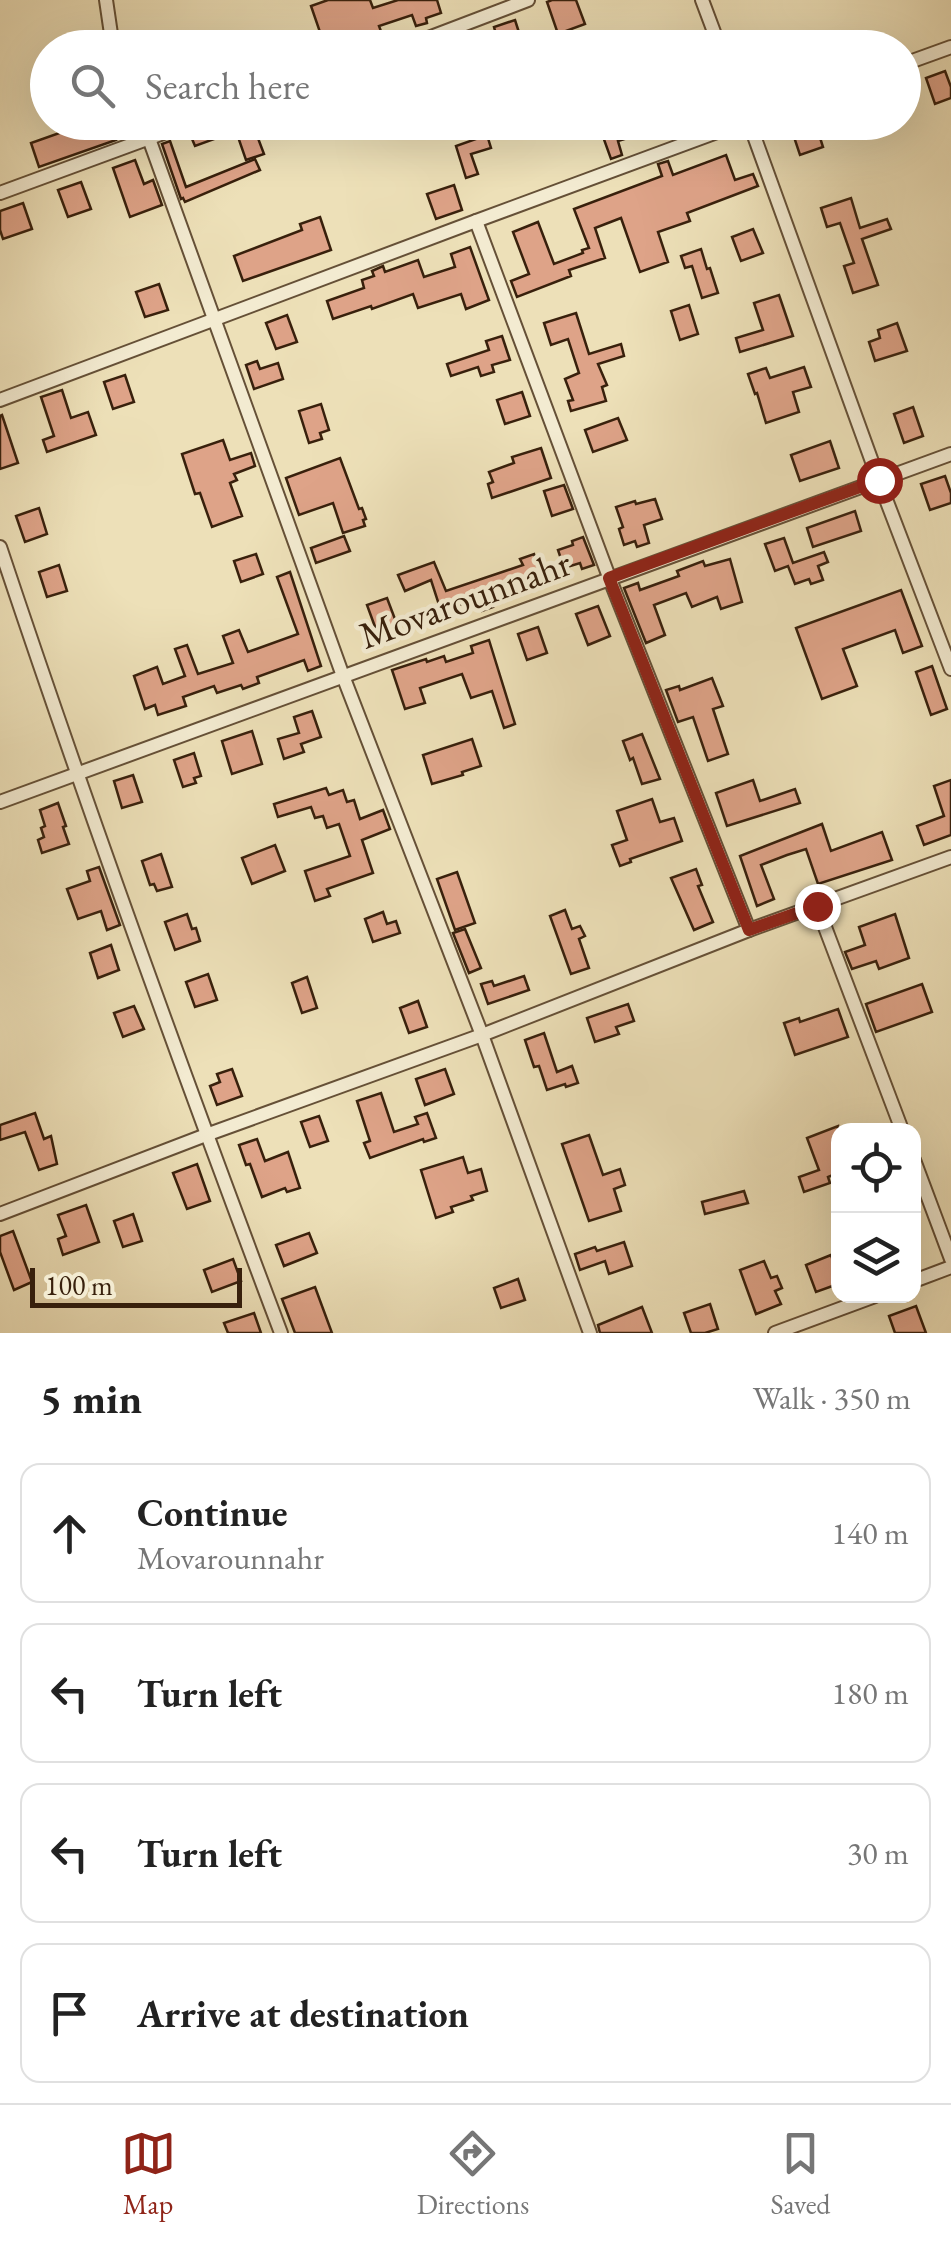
<!DOCTYPE html>
<meta charset="utf-8">
<style>
:root{--surface:#fff;--page:#f6f6f6;--text:#222;--muted:#767676;--line:#e0e0e0;--accent:#8f2418}
body{margin:0;font-family:"EB Garamond",serif;background:var(--page);color:var(--text)}
.controls{position:absolute;right:30px;bottom:30px;display:grid;overflow:hidden;border-radius:20px;box-shadow:0 10px 40px #0002}
.controls button{width:90px;height:90px;display:grid;place-items:center;padding:0;border:0;border-bottom:2px solid var(--line);background:var(--surface);color:var(--text);font:50px sans-serif}
.scale{position:absolute;left:30px;bottom:25px;width:212px;box-sizing:border-box;padding-left:10px;border:5px solid #38200c;border-top:0;font-size:28px;line-height:35px;white-space:nowrap;color:#38200c;-webkit-text-stroke:8px #f3ebd1;paint-order:stroke}
.stop{position:absolute;width:30px;height:30px;margin:-22px;border:8px solid #8f2418;border-radius:50%;background:#fff}
.stop.end{background:#8f2418;border-color:#fff;box-shadow:0 2px 10px #0008}
.list{margin:0;padding:0;list-style:none}
h2{display:flex;justify-content:space-between;align-items:center;height:130px;margin:0;padding:0 40px;font-size:42px}
h2 small{font-size:32px;font-weight:400;color:var(--muted)}
.list li{display:grid;grid-template-columns:65px 1fr auto;gap:30px;align-items:center;box-sizing:border-box;height:140px;margin:0 20px 20px;padding:0 20px;border:2px solid var(--line);border-radius:20px}
.list b{display:block;font-size:38px;white-space:nowrap}
.list p{margin:0;font-size:32px;white-space:nowrap;color:var(--muted)}
.list em{font-size:32px;font-style:normal;color:var(--muted)}
.icon{flex:none;width:55px;height:55px;fill:none;stroke:currentColor;stroke-width:2;stroke-linecap:round;stroke-linejoin:round}
.map{position:relative;flex:none;width:951px;height:1333px;overflow:hidden}
.search{position:absolute;background:var(--surface);box-shadow:0 10px 40px #0002;left:30px;right:30px;top:30px;height:110px;display:flex;align-items:center;gap:25px;box-sizing:border-box;padding:0 35px;border-radius:55px;color:var(--muted);font-size:38px}
.sheet{height:770px;background:var(--surface)}
nav{display:flex;justify-content:space-around;align-items:center;box-sizing:border-box;height:140px;border-top:2px solid var(--line);background:var(--surface);font-size:28px;color:var(--muted)}
nav a{display:grid;justify-items:center;gap:5px}
nav .on{color:var(--accent)}
.map>svg:first-child{display:block}
.building{fill:#dea388;stroke:#38200c;stroke-width:2.5}
.lines{fill:none;stroke-linecap:round;stroke-linejoin:round}
.minor-casing{stroke:#655037;stroke-width:16}
.minor{stroke:#f3ebd1;stroke-width:12}
.route{stroke:#8f2418;stroke-width:12}
.labels{text-anchor:middle;stroke-width:9;stroke-linejoin:round;paint-order:stroke}
.street-label{font-size:38px;fill:#38200c;stroke:#f3ebd1}
</style>
<div class="map">
<svg width="951" height="1333" viewBox="0 0 951 1333">
<rect width="100%" height="100%" fill="#ede0b8"/>
<filter id="stains"><feTurbulence type="fractalNoise" baseFrequency=".002" numOctaves="4"/><feColorMatrix values="0 0 0 0 .2 0 0 0 0 .09 0 0 0 0 .02 0 0 0 .5 -.17"/></filter>
<radialGradient id="worn" r=".72"><stop offset=".6" stop-color="#630" stop-opacity="0"/><stop offset="1" stop-color="#630" stop-opacity=".3"/></radialGradient>
<g class="building">
<polygon points="328,0 370,0 373,8 398,0 437,0 441,13 426,18 427,23 416,26 412,15 379,26 382,34 370,39 371,44 362,48 358,48 356,43 343,48 334,48 330,35 322,38 311,6"/>
<polygon points="552,0 576,0 585,24 558,34 547,2"/>
<polygon points="515,20 524,48 500,48 494,27"/>
<polygon points="945,71 951,87 951,98 935,104 926,78"/>
<polygon points="65,122 110,122 116,140 39,167 31,143 68,130"/>
<polygon points="203,122 256,122 253,125 264,154 246,160 236,131 195,146 190,134 200,129"/>
<polygon points="581,122 638,122 641,134 618,141 622,155 611,159 601,131 585,136"/>
<polygon points="806,122 815,122 823,147 800,155 791,128"/>
<polygon points="487,135 491,148 471,154 478,174 466,178 456,146"/>
<polygon points="170,141 186,187 255,159 260,170 185,202 183,198 181,199 162,144"/>
<polygon points="726,155 735,180 753,174 758,186 687,213 690,221 658,232 668,262 640,272 621,218 595,228 605,258 569,270 571,276 517,297 511,281 529,274 513,232 538,222 554,264 583,253 582,250 589,248 574,209 662,176 658,164 668,161 673,175"/>
<polygon points="135,160 144,184 153,180 162,205 130,217 113,168"/>
<polygon points="81,182 91,209 68,217 58,190"/>
<polygon points="454,185 462,210 436,219 427,194"/>
<polygon points="851,198 860,228 887,219 891,229 862,239 878,285 853,293 844,266 854,263 840,223 827,227 821,208"/>
<polygon points="23,203 32,229 3,239 0,230 0,211"/>
<polygon points="320,217 331,250 243,281 234,256 302,230 300,224"/>
<polygon points="753,229 763,253 741,261 732,237"/>
<polygon points="470,247 489,300 466,309 461,294 418,308 413,294 372,309 371,306 333,319 327,301 364,288 362,280 374,276 372,271 383,266 385,272 418,260 424,277 455,267 451,254"/>
<polygon points="701,249 707,269 710,268 718,293 702,298 692,266 685,268 681,256"/>
<polygon points="159,284 168,310 145,317 136,292"/>
<polygon points="779,295 793,336 740,352 736,338 763,330 754,303"/>
<polygon points="689,305 698,334 680,340 671,311"/>
<polygon points="576,313 589,354 621,344 624,356 598,364 607,385 602,387 606,401 571,411 568,401 573,400 565,379 579,373 568,339 551,345 544,323"/>
<polygon points="287,315 297,342 276,349 266,323"/>
<polygon points="897,323 907,351 875,361 869,342 880,338 878,330"/>
<polygon points="502,336 510,360 492,365 494,372 481,376 478,367 451,376 447,364 489,350 486,341"/>
<polygon points="257,361 260,369 278,363 283,379 254,389 246,365"/>
<polygon points="804,367 811,387 793,392 799,412 766,423 757,393 755,394 748,374 766,368 770,378"/>
<polygon points="125,375 134,402 113,409 104,382"/>
<polygon points="62,390 71,418 88,412 96,435 47,452 43,440 54,436 41,397"/>
<polygon points="522,392 530,416 505,424 497,400"/>
<polygon points="321,404 329,430 320,433 322,439 309,443 299,411"/>
<polygon points="913,407 923,436 904,443 894,414"/>
<polygon points="2,415 18,463 0,469 0,416"/>
<polygon points="618,418 627,440 593,452 585,430"/>
<polygon points="223,440 230,460 251,453 255,466 234,474 237,480 230,483 242,516 212,527 200,493 195,494 182,454"/>
<polygon points="830,441 839,468 800,481 791,455"/>
<polygon points="541,448 551,478 492,498 488,484 493,482 489,472 514,463 512,457"/>
<polygon points="340,458 359,509 362,508 366,519 363,520 365,526 343,533 333,503 299,515 286,478"/>
<polygon points="945,476 951,493 951,503 930,510 921,484"/>
<polygon points="564,485 573,509 552,516 544,491"/>
<polygon points="655,499 662,519 644,525 649,543 637,547 635,541 624,545 619,529 623,527 616,507 635,501 636,504"/>
<polygon points="39,508 47,534 25,542 16,516"/>
<polygon points="855,511 861,531 813,547 807,528"/>
<polygon points="344,536 350,551 316,563 311,548"/>
<polygon points="583,537 594,565 582,569 580,563 564,568 558,550 573,545 572,541"/>
<polygon points="784,538 793,563 824,552 828,562 818,566 823,580 811,584 809,579 795,584 788,566 775,571 765,544"/>
<polygon points="256,554 263,574 241,582 234,561"/>
<polygon points="534,554 541,578 521,584 524,594 513,597 511,591 490,598 493,607 482,611 478,599 441,611 431,580 405,591 398,575 434,562 446,591 523,565 520,559"/>
<polygon points="730,559 742,602 721,609 717,597 692,607 686,593 654,605 665,635 646,643 624,588 638,583 640,590 679,576 677,571 703,561 705,566"/>
<polygon points="59,565 67,591 47,597 39,572"/>
<polygon points="290,572 321,666 308,671 304,660 257,677 259,683 243,689 241,685 217,693 214,686 183,697 186,706 158,715 155,705 145,709 134,676 157,667 163,684 185,676 175,649 187,645 198,674 233,663 223,636 239,630 248,652 298,634 277,577"/>
<polygon points="901,590 922,646 903,653 895,630 843,649 857,686 822,699 796,628"/>
<polygon points="387,598 398,627 378,635 367,605"/>
<polygon points="598,606 610,636 588,645 576,614"/>
<polygon points="538,627 547,653 527,660 518,634"/>
<polygon points="489,640 515,724 504,728 492,691 471,698 462,674 420,688 425,703 405,709 392,670 426,659 427,662 444,656 446,662 473,653 471,646"/>
<polygon points="932,666 947,709 931,715 916,672"/>
<polygon points="712,678 723,706 713,709 728,754 708,761 693,717 678,722 666,690 679,686 680,690"/>
<polygon points="312,711 321,737 301,744 304,752 284,759 278,739 299,733 294,717"/>
<polygon points="252,731 262,764 232,774 222,741"/>
<polygon points="642,734 660,779 642,784 633,758 630,760 623,741"/>
<polygon points="472,739 481,766 462,772 463,775 432,784 423,755"/>
<polygon points="194,753 201,776 194,778 196,783 183,787 174,760"/>
<polygon points="133,775 142,802 122,808 114,781"/>
<polygon points="753,780 760,801 795,789 800,803 727,826 716,793"/>
<polygon points="951,780 951,835 924,845 917,826 944,816 934,786"/>
<polygon points="326,788 329,795 343,790 347,802 354,800 360,819 383,810 390,829 362,840 373,873 327,889 330,896 315,901 305,871 350,856 339,824 327,828 323,816 315,818 311,807 278,817 274,804"/>
<polygon points="652,799 660,822 674,818 682,841 630,859 631,862 620,866 612,845 627,840 617,811"/>
<polygon points="58,803 66,826 63,827 69,844 42,853 38,840 44,837 41,828 45,826 40,810"/>
<polygon points="822,824 831,851 882,832 892,860 818,884 806,849 787,855 761,865 774,899 757,906 740,856"/>
<polygon points="275,845 285,871 252,884 242,858"/>
<polygon points="161,854 172,887 157,891 154,884 150,885 142,861"/>
<polygon points="99,867 120,925 107,930 101,911 78,919 67,889 90,881 87,871"/>
<polygon points="696,869 702,885 698,886 713,922 694,930 671,878"/>
<polygon points="457,872 475,923 455,930 437,879"/>
<polygon points="565,910 572,929 580,926 585,936 579,939 589,968 571,974 550,916"/>
<polygon points="383,912 387,924 396,921 400,933 373,942 365,919"/>
<polygon points="187,914 192,929 196,928 200,941 175,950 165,922"/>
<polygon points="895,914 909,958 879,969 876,961 852,969 845,952 865,945 859,927"/>
<polygon points="465,929 481,968 469,973 453,933"/>
<polygon points="111,945 119,970 98,978 90,953"/>
<polygon points="208,974 217,1000 195,1007 186,982"/>
<polygon points="524,976 529,990 488,1004 481,984 492,981 494,986"/>
<polygon points="307,977 317,1008 302,1013 292,983"/>
<polygon points="922,984 932,1012 876,1032 866,1004"/>
<polygon points="418,1001 427,1027 409,1033 400,1008"/>
<polygon points="628,1004 634,1021 616,1027 619,1034 595,1042 587,1018"/>
<polygon points="134,1006 144,1029 123,1037 114,1013"/>
<polygon points="838,1009 848,1037 795,1055 784,1023 799,1018 800,1022"/>
<polygon points="544,1033 557,1072 572,1066 578,1083 566,1087 565,1084 547,1090 539,1066 534,1067 525,1040"/>
<polygon points="232,1069 242,1096 217,1105 210,1086 220,1082 217,1074"/>
<polygon points="445,1069 454,1094 425,1105 416,1079"/>
<polygon points="381,1093 394,1132 418,1124 415,1117 427,1113 436,1138 424,1142 423,1139 370,1158 364,1143 370,1141 357,1101"/>
<polygon points="35,1113 44,1139 51,1136 57,1164 39,1170 25,1132 0,1140 0,1125"/>
<polygon points="319,1116 328,1141 310,1147 301,1122"/>
<polygon points="838,1126 838,1173 828,1177 830,1183 804,1192 799,1177 819,1170 807,1138"/>
<polygon points="589,1135 603,1175 620,1169 625,1185 614,1189 621,1211 589,1221 562,1144"/>
<polygon points="257,1139 265,1161 288,1152 300,1188 287,1192 285,1188 262,1197 250,1164 246,1165 239,1145"/>
<polygon points="463,1157 468,1173 481,1169 487,1191 471,1196 473,1200 451,1207 453,1212 436,1218 421,1170"/>
<polygon points="197,1164 210,1201 187,1209 173,1173"/>
<polygon points="744,1191 748,1203 705,1214 702,1202"/>
<polygon points="86,1205 99,1242 63,1255 58,1239 66,1236 58,1215"/>
<polygon points="133,1214 142,1241 123,1247 114,1221"/>
<polygon points="13,1231 32,1282 14,1290 0,1252 0,1236"/>
<polygon points="309,1233 317,1253 284,1266 276,1245"/>
<polygon points="624,1242 632,1266 609,1274 605,1261 580,1270 575,1254 595,1247 597,1251"/>
<polygon points="831,1255 838,1275 838,1284 816,1292 806,1265"/>
<polygon points="233,1259 241,1281 212,1292 204,1270"/>
<polygon points="764,1261 771,1278 777,1276 782,1288 775,1291 781,1304 756,1314 740,1270"/>
<polygon points="518,1279 525,1300 501,1308 494,1288"/>
<polygon points="315,1287 332,1333 295,1333 282,1299"/>
<polygon points="710,1304 718,1329 705,1333 691,1333 684,1313"/>
<polygon points="916,1306 926,1333 895,1333 889,1316"/>
<polygon points="642,1307 652,1333 600,1333 598,1325"/>
<polygon points="254,1313 261,1333 228,1333 224,1323"/>
</g>
<g class="lines">
<defs>
<g id="minor">
<polyline points="106,0 111,34 115,48"/>
<polyline points="702,0 720,48"/>
<polyline points="402,48 528,0"/>
<polyline points="904,64 951,47"/>
<polyline points="143,122 343,676 482,1035 590,1333"/>
<polyline points="749,122 879,481 951,669"/>
<polyline points="0,193 193,122"/>
<polyline points="476,221 609,577 749,930"/>
<polyline points="0,400 476,221 744,122"/>
<path d="M0,547C88,811 183,1073 281,1333"/>
<polyline points="0,802 951,454"/>
<polyline points="817,906 902,1130"/>
<polyline points="914,1160 951,1259"/>
<polyline points="0,1214 206,1135 482,1035 749,930 951,857"/>
<polyline points="914,1281 951,1267"/>
<polyline points="775,1333 875,1296"/>
</g>
</defs>
<use href="#minor" class="minor-casing"/>
<use href="#minor" class="minor"/>
</g>
<g class="lines">
<polyline class="route" points="817,906 749,930 609,578 879,480"/>
</g>
<g class="labels">
<g class="street-label">
<text transform="translate(465 599) rotate(-20)" y="13">Movarounnahr</text>
</g>
</g>
<rect width="100%" height="100%" filter="url(#stains)"/>
<rect width="100%" height="100%" fill="url(#worn)"/>
</svg>
<div class="controls">
<button><svg class="icon" aria-label="locate" viewBox="0 0 24 24"><circle cx="12" cy="12" r="6"/><path d="M12 2v4M12 18v4M2 12h4M18 12h4"/></svg></button>
<button><svg class="icon" aria-label="layers" viewBox="0 0 24 24"><path d="M12 4l9 5-9 5-9-5zM3 14l9 5 9-5"/></svg></button>
</div>
<div class="scale">100 m</div>
<div class="stop" style="left:879px;top:480px"></div>
<div class="stop end" style="left:817px;top:906px"></div>
<div class="search"><svg class="icon" aria-label="search" viewBox="0 0 24 24"><circle cx="10" cy="10" r="6"/><path d="M15 15l6 6"/></svg>Search here</div>
</div>
<section class="sheet">
<h2>5 min<small>Walk · 350 m</small></h2>
<ul class="list">
<li><svg class="icon" aria-label="ahead" viewBox="0 0 24 24"><path d="M12 20V5M6 11l6-6 6 6"/></svg><div><b>Continue</b><p>Movarounnahr</p></div><em>140 m</em></li>
<li><svg class="icon" aria-label="left" viewBox="0 0 24 24"><path d="M17 20v-9H6M10 6l-5 5 5 5"/></svg><div><b>Turn left</b></div><em>180 m</em></li>
<li><svg class="icon" aria-label="left" viewBox="0 0 24 24"><path d="M17 20v-9H6M10 6l-5 5 5 5"/></svg><div><b>Turn left</b></div><em>30 m</em></li>
<li><svg class="icon" aria-label="arrive" viewBox="0 0 24 24"><path d="M6 21V4h12l-3 4 3 4H6"/></svg><div><b>Arrive at destination</b></div></li>
</ul>
</section>
<nav>
<a class="on"><svg class="icon" aria-label="map" viewBox="0 0 24 24"><path d="M3 6l6-2 6 2 6-2v14l-6 2-6-2-6 2zM9 4v14M15 6v14"/></svg>Map</a>
<a><svg class="icon" aria-label="directions" viewBox="0 0 24 24"><path d="M12 3l9 9-9 9-9-9zM9 14v-3h6M13 9l2 2-2 2"/></svg>Directions</a>
<a><svg class="icon" aria-label="saved" viewBox="0 0 24 24"><path d="M7 4h10v16l-5-4-5 4z"/></svg>Saved</a>
</nav>
